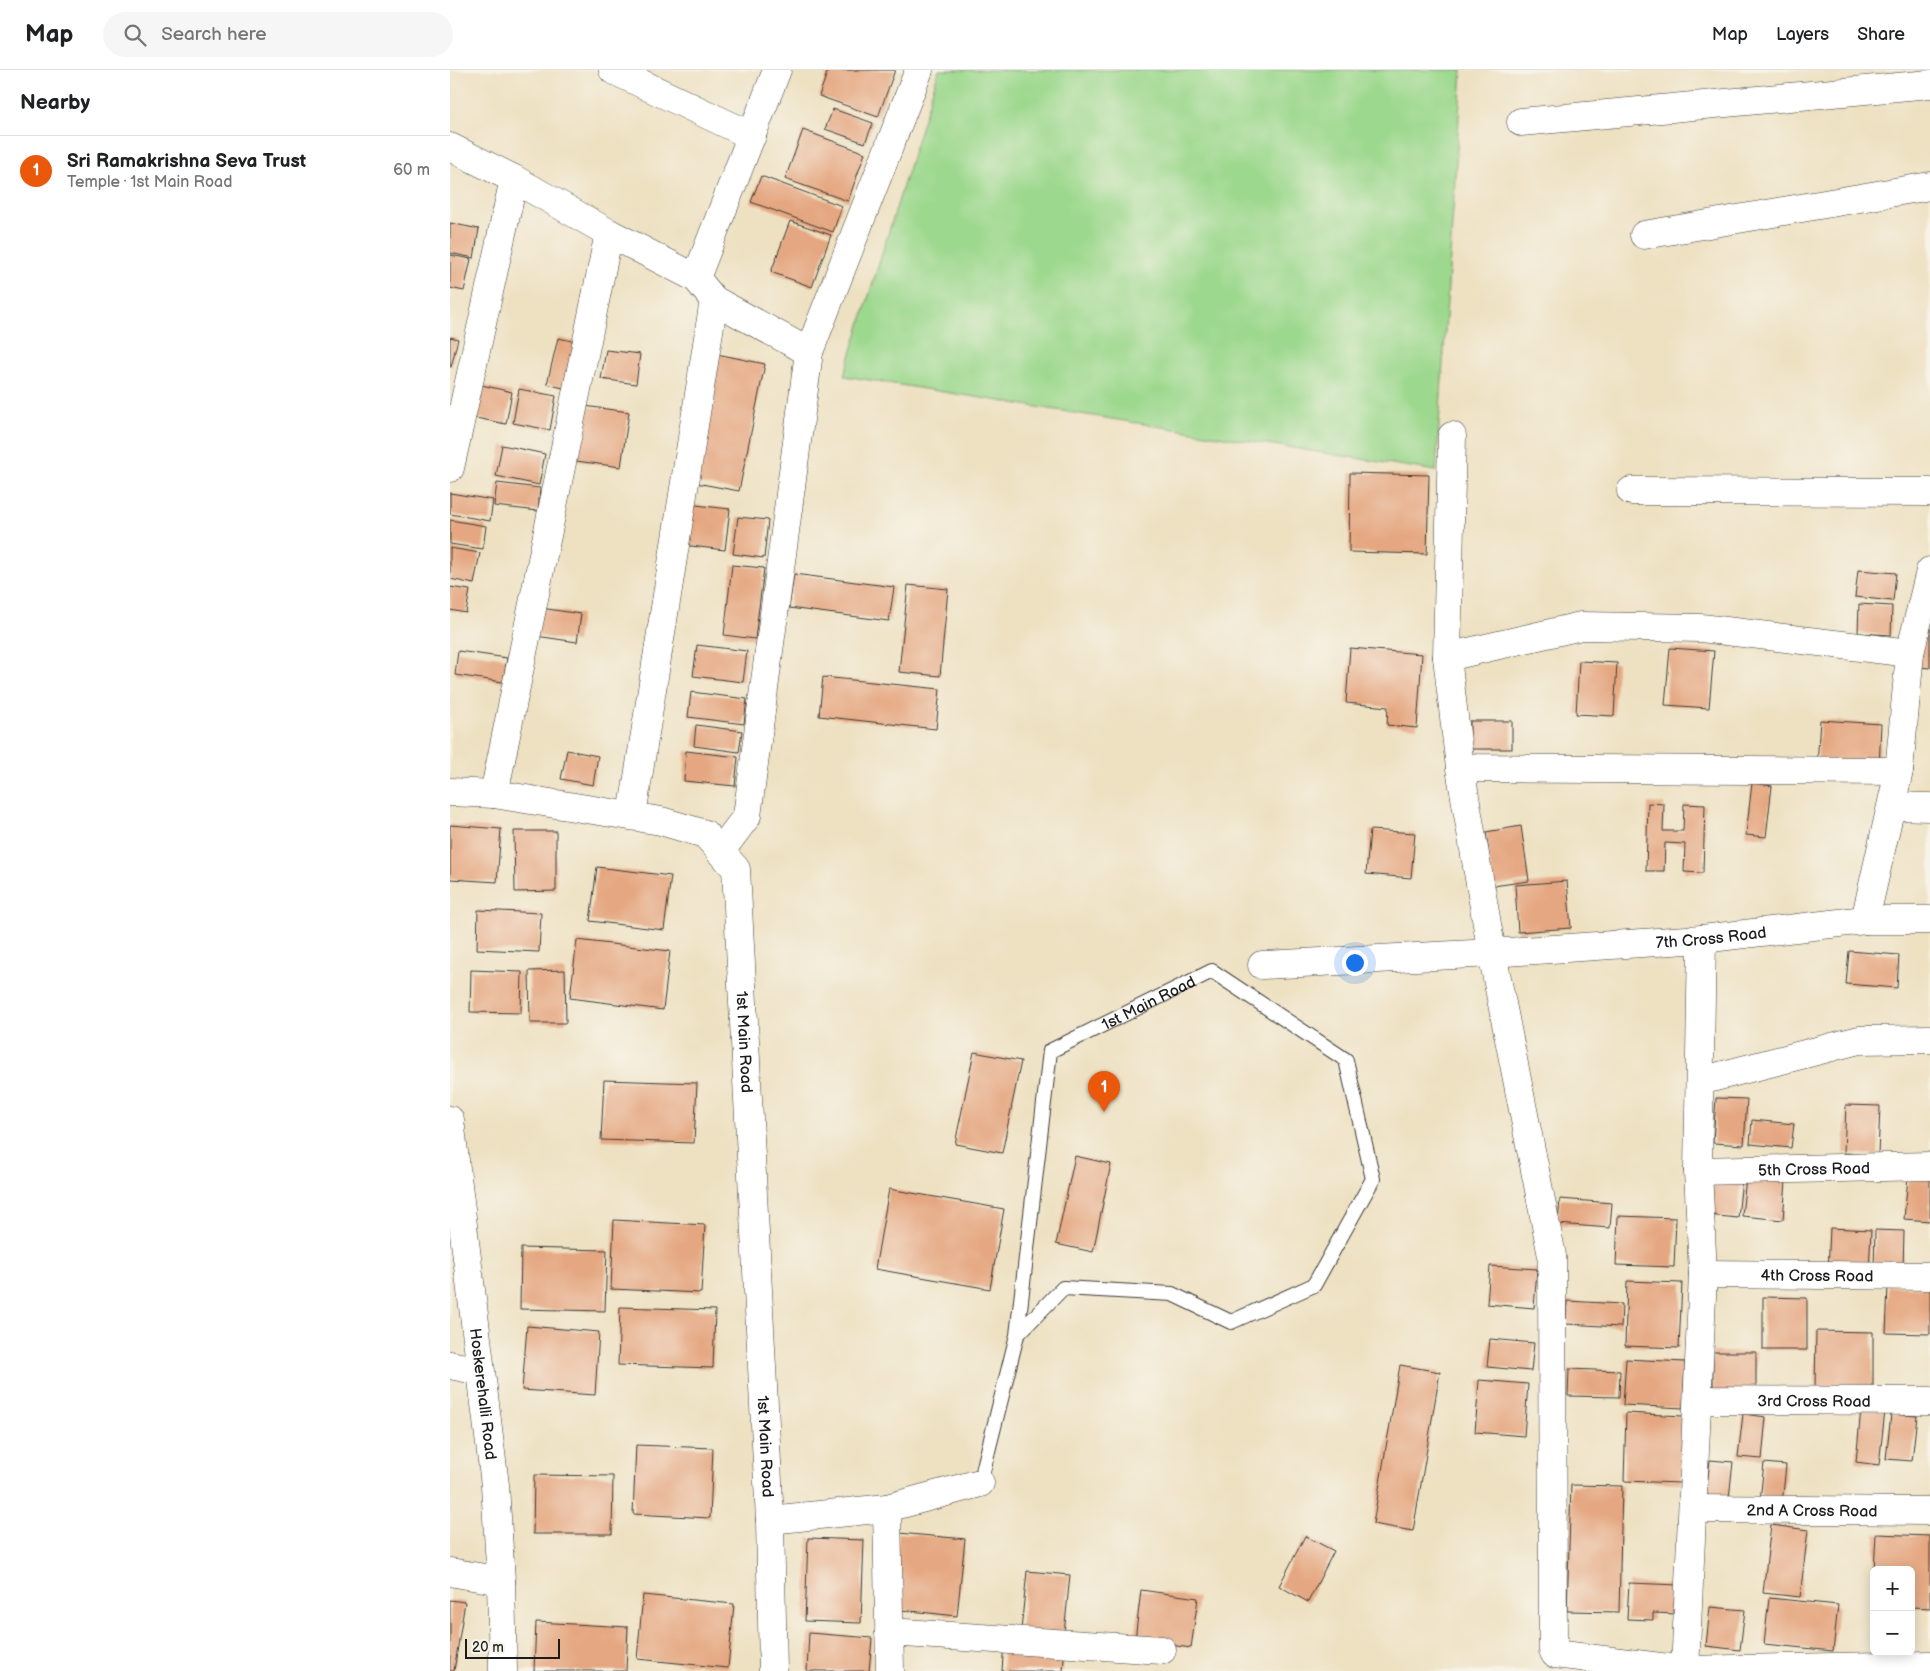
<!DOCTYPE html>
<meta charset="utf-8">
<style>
:root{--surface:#fff;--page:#f6f6f6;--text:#202124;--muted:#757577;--line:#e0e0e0;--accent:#ea580c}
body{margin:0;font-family:"Balsamiq Sans",sans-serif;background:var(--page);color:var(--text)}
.controls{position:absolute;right:15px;bottom:15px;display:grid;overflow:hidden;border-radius:8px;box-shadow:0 2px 12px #0003}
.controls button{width:45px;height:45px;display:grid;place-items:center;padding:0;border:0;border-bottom:1px solid var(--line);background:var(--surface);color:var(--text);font:25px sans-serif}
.scale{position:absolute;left:15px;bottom:12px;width:95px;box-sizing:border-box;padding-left:5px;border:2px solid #1c1c1c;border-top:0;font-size:14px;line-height:18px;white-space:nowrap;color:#1c1c1c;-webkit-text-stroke:4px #f7f3e8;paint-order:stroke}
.you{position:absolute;left:904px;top:892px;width:18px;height:18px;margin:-12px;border:4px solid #fff;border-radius:50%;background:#1a73e8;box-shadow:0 0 0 8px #1a73e833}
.badge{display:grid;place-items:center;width:32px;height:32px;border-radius:50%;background:var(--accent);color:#fff;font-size:16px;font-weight:700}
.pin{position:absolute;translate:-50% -41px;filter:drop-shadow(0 1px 2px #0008)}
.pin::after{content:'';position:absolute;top:26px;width:18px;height:15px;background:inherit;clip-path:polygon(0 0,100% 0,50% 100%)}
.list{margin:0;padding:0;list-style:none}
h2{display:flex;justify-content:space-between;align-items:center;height:65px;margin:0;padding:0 20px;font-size:21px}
h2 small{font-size:16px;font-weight:400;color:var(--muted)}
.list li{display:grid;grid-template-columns:32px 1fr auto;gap:15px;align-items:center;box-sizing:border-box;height:70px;padding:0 20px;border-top:1px solid var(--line)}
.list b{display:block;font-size:19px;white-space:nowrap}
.list p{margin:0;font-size:16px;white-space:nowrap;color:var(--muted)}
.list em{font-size:16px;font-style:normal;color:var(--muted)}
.icon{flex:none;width:28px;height:28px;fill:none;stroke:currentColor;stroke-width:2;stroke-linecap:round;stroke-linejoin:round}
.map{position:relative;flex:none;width:1480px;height:1601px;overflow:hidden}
header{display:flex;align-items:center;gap:30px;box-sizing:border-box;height:70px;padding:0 25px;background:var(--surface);border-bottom:1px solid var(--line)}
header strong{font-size:24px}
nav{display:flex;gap:28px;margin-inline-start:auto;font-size:18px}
.search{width:350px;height:45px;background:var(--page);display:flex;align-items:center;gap:12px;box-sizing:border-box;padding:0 18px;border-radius:28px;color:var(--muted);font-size:19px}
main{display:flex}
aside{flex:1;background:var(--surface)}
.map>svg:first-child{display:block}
.green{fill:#9cd88d;stroke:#5c7a54}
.building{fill:#e5a781}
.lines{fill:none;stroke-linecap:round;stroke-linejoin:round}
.service-casing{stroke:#3c3a35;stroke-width:16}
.minor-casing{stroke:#3c3a35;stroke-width:29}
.tertiary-casing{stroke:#3c3a35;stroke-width:29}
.service{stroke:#fff;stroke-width:14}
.minor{stroke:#fff;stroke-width:28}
.tertiary{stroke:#fff;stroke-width:28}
.labels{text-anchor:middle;stroke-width:4.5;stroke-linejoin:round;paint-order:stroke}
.street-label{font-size:16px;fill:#1c1c1c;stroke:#f7f3e8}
</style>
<header>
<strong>Map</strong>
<div class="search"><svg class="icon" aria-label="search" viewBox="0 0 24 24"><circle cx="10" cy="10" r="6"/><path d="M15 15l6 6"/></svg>Search here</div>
<nav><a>Map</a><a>Layers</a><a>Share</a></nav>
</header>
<main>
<aside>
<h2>Nearby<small></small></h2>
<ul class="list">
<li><span class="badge">1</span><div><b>Sri Ramakrishna Seva Trust</b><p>Temple · 1st Main Road</p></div><em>60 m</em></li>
</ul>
</aside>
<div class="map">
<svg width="1480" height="1601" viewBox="0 0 1480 1601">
<rect width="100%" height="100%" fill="#f7f3e8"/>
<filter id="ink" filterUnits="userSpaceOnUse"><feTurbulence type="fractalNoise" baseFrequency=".02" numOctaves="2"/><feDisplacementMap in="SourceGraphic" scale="10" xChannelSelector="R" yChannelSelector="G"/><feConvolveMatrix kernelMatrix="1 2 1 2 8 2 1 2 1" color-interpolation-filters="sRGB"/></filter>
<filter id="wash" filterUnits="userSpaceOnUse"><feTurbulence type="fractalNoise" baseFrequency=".0096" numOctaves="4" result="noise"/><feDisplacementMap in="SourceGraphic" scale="20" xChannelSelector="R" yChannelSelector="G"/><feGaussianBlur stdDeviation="1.12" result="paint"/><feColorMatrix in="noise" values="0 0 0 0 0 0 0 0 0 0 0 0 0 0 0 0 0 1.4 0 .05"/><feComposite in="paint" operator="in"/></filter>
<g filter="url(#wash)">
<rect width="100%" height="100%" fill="#eee1c2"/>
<polygon class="green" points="489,0 1012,0 986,401 394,306"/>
<g id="blocks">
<g class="building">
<polygon points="378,0 445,0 428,47 369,26"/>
<polygon points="383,39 423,53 415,73 375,59"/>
<polygon points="353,60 415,83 398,131 335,109"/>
<polygon points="311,106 392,136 383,162 301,132"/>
<polygon points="340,151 381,165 362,217 321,202"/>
<polygon points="0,153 29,159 24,188 0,183"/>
<polygon points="0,185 21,189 14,221 0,218"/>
<polygon points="0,267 8,269 1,297 0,297"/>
<polygon points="108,268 127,272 117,319 97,314"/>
<polygon points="156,280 190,284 186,314 151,309"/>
<polygon points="267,284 315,294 289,421 241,412"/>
<polygon points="27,314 62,322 56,354 21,347"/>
<polygon points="69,319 106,326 100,360 63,353"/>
<polygon points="134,336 179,342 171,397 126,391"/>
<polygon points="52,375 95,384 89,415 46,406"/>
<polygon points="900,403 979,405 977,484 899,482"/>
<polygon points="47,413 90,418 88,441 44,436"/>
<polygon points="0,423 43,430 40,451 0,444"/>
<polygon points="237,434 280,439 275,480 232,475"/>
<polygon points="288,447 318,450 314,488 283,484"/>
<polygon points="0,450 36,456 33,479 0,474"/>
<polygon points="0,478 30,483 24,514 0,509"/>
<polygon points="282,495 314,498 305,569 274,565"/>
<polygon points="1408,500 1446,503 1443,531 1405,527"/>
<polygon points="344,504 444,517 439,551 339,538"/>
<polygon points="458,515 498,519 490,606 449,602"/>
<polygon points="0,517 20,520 16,543 0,540"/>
<polygon points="1409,534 1442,536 1441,565 1408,563"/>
<polygon points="91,538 131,544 127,572 86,566"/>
<polygon points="1480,541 1480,598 1468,597"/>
<polygon points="247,575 297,581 293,612 243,606"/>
<polygon points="900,578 972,584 967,658 937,655 938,637 896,633"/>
<polygon points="1220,578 1264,581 1259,638 1215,635"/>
<polygon points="8,581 57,588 53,612 5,605"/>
<polygon points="1129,591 1167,593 1164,646 1126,644"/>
<polygon points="373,607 490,619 486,659 369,646"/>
<polygon points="241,622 297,629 294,654 238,647"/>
<polygon points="1370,650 1431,654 1429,699 1367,695"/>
<rect x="1020" y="651" width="42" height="28"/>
<polygon points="246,655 292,661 289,682 244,676"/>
<polygon points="117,680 148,686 143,715 111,709"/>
<polygon points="236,681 288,687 285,716 234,711"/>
<polygon points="1302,713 1322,716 1316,767 1296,765"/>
<polygon points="1198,733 1214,734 1213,761 1233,761 1234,734 1255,735 1253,803 1234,802 1235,774 1215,773 1214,801 1196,801"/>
<polygon points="0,755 51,759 47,812 0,809"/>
<polygon points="1071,756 1079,811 1043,816 1036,762"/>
<polygon points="920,760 965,763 961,808 916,804"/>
<polygon points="64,761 106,761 106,821 65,822"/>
<polygon points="147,797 221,806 214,860 140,851"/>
<polygon points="1117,811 1121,858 1068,862 1065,815"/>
<polygon points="28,840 91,843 89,882 27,879"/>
<polygon points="127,870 220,881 213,940 120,928"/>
<polygon points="1399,881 1449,885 1447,918 1396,914"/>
<polygon points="21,900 72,902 71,943 20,942"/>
<polygon points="115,900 116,953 80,953 79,901"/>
<polygon points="524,982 571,991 552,1083 505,1074"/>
<polygon points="154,1010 247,1013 244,1073 151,1070"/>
<polygon points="1266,1028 1297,1029 1294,1075 1263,1073"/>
<polygon points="1396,1035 1430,1036 1428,1085 1394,1083"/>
<polygon points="1302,1050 1344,1054 1341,1078 1300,1074"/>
<polygon points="625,1086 661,1094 643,1182 606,1174"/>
<polygon points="1261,1106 1292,1109 1288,1148 1258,1145"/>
<polygon points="1296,1107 1336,1111 1333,1150 1292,1146"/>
<polygon points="1458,1107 1480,1109 1480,1151 1454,1149"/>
<polygon points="439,1119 554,1139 540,1219 425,1199"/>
<polygon points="1110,1129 1162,1133 1160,1158 1108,1154"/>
<polygon points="1168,1146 1226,1148 1224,1197 1166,1195"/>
<polygon points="164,1150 255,1155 251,1223 161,1219"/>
<polygon points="1380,1158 1421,1160 1419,1203 1378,1202"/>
<polygon points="1425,1160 1454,1161 1453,1200 1424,1199"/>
<polygon points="71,1178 157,1180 155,1241 70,1239"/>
<polygon points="1040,1196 1087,1199 1084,1238 1037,1234"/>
<polygon points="1177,1211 1232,1213 1229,1278 1175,1276"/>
<polygon points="1438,1216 1480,1218 1480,1264 1436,1263"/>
<polygon points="1313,1227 1357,1228 1357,1280 1313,1280"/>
<polygon points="1117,1231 1172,1234 1171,1257 1116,1254"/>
<polygon points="170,1237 265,1240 263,1298 168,1295"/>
<polygon points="77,1256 149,1262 145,1325 72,1320"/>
<polygon points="1366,1261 1423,1262 1423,1320 1365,1320"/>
<polygon points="1040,1269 1084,1273 1081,1301 1037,1297"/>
<rect x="1263" y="1282" width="43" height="41"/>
<polygon points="1176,1289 1235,1292 1233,1338 1173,1335"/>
<polygon points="950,1295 990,1302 963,1461 923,1454"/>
<polygon points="1119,1299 1170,1301 1169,1327 1118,1326"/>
<polygon points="1029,1310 1078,1314 1074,1366 1025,1362"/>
<polygon points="1411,1338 1435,1341 1429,1395 1406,1392"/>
<polygon points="1176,1343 1233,1346 1231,1413 1174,1411"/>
<polygon points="1293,1344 1316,1347 1312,1389 1288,1387"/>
<polygon points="1441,1344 1467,1346 1462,1391 1436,1389"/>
<polygon points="186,1375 263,1378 260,1448 183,1444"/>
<polygon points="1260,1390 1283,1392 1279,1428 1256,1425"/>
<polygon points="1314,1393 1336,1395 1332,1434 1310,1431"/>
<polygon points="84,1405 163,1406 162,1464 83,1464"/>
<polygon points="1121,1415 1172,1416 1169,1542 1117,1541"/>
<polygon points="1321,1455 1358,1460 1350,1527 1313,1523"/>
<polygon points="449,1463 515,1469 507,1546 442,1539"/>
<polygon points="1426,1464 1480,1466 1480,1538 1461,1537 1461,1500 1424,1500"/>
<polygon points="855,1466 884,1481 858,1532 829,1516"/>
<polygon points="358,1468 414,1470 411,1553 355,1551"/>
<polygon points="577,1501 620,1505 614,1564 571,1560"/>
<polygon points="1179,1513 1229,1515 1228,1544 1203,1543 1203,1550 1177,1549"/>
<polygon points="691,1520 748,1528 741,1578 685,1570"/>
<polygon points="193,1525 284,1534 278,1598 187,1589"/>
<polygon points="1319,1528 1388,1535 1383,1581 1314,1574"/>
<polygon points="0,1530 15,1532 4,1601 0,1601"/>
<polygon points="1260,1537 1295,1540 1290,1580 1256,1576"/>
<polygon points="86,1552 178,1557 176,1601 84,1601"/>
<polygon points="359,1563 422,1568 419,1601 357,1601"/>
<polygon points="554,1571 615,1576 613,1601 552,1601"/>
</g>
</g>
</g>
<g filter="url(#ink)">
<use href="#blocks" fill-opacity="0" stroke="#3c3a35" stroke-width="1"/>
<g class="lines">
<defs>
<g id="service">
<path id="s1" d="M530,1413L567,1265L600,981L762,901L896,990L923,1109L864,1215L781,1252L722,1224L613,1218L567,1265"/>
</g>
<g id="minor">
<polyline points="163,0 302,66"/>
<polyline points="1071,52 1480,14"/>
<polyline points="0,77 64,109 159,163 246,208 264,230 359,282"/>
<polyline points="1194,165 1480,116"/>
<polyline points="246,208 327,0"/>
<polyline points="1002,366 997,587 1010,698 1042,883 1102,1186 1103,1580 1105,1584 1235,1600 1480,1595"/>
<polyline points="0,398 64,109"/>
<polyline points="1181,421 1480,422"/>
<polyline points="997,587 1131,556 1251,558 1460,583"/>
<polyline points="1010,698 1449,701"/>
<path id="s2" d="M0,722L44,724L211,751L255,764L286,799L320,1450L323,1601"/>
<polyline points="44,724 159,163"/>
<polyline points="1442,736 1480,737"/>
<polyline points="182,745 264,230"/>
<polyline points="270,782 297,746 359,282 469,0"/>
<polyline points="1415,850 1449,701 1460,583 1480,501"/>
<path id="s3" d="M812,895L1042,883L1252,869L1415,850H1480"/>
<polyline points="1250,1011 1409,970 1480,969"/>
<path id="s4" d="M1248,1101L1480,1096"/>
<path id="s5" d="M1253,1204L1480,1206"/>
<polyline points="0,1295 30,1301"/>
<path id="s6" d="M1248,1330L1480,1331"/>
<polyline points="437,1438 440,1601"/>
<path id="s7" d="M1243,1439L1480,1441"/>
<polyline points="320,1450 437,1438 530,1413"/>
<polyline points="0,1502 51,1511"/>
<polyline points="439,1562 712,1580"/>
<polyline points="1235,1601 1253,1204 1248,1101 1252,869"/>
</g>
<g id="tertiary">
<path id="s8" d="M0,1050L45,1415L51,1511L53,1601"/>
</g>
</defs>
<use href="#service" class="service-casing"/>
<use href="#minor" class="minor-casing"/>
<use href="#tertiary" class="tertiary-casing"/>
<use href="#service" class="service"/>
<use href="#minor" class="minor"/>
<use href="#tertiary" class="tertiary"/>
</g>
</g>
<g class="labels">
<g class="street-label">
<text dy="6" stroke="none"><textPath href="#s3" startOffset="450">7th Cross Road</textPath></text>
<text dy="6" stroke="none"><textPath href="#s1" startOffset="548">1st Main Road</textPath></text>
<text dy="6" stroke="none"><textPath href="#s2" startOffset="479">1st Main Road</textPath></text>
<text dy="6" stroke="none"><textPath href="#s4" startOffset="116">5th Cross Road</textPath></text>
<text dy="6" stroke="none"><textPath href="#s5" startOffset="114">4th Cross Road</textPath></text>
<text dy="6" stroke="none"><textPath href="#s8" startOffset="276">Hoskerehalli Road</textPath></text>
<text dy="6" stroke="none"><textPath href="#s6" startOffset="116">3rd Cross Road</textPath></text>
<text dy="6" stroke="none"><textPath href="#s2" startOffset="884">1st Main Road</textPath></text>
<text dy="6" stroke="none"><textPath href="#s7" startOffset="119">2nd A Cross Road</textPath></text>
</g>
</g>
</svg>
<div class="controls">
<button>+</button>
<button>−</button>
</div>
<div class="scale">20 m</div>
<div class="you"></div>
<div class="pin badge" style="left:654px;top:1042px">1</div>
</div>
</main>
